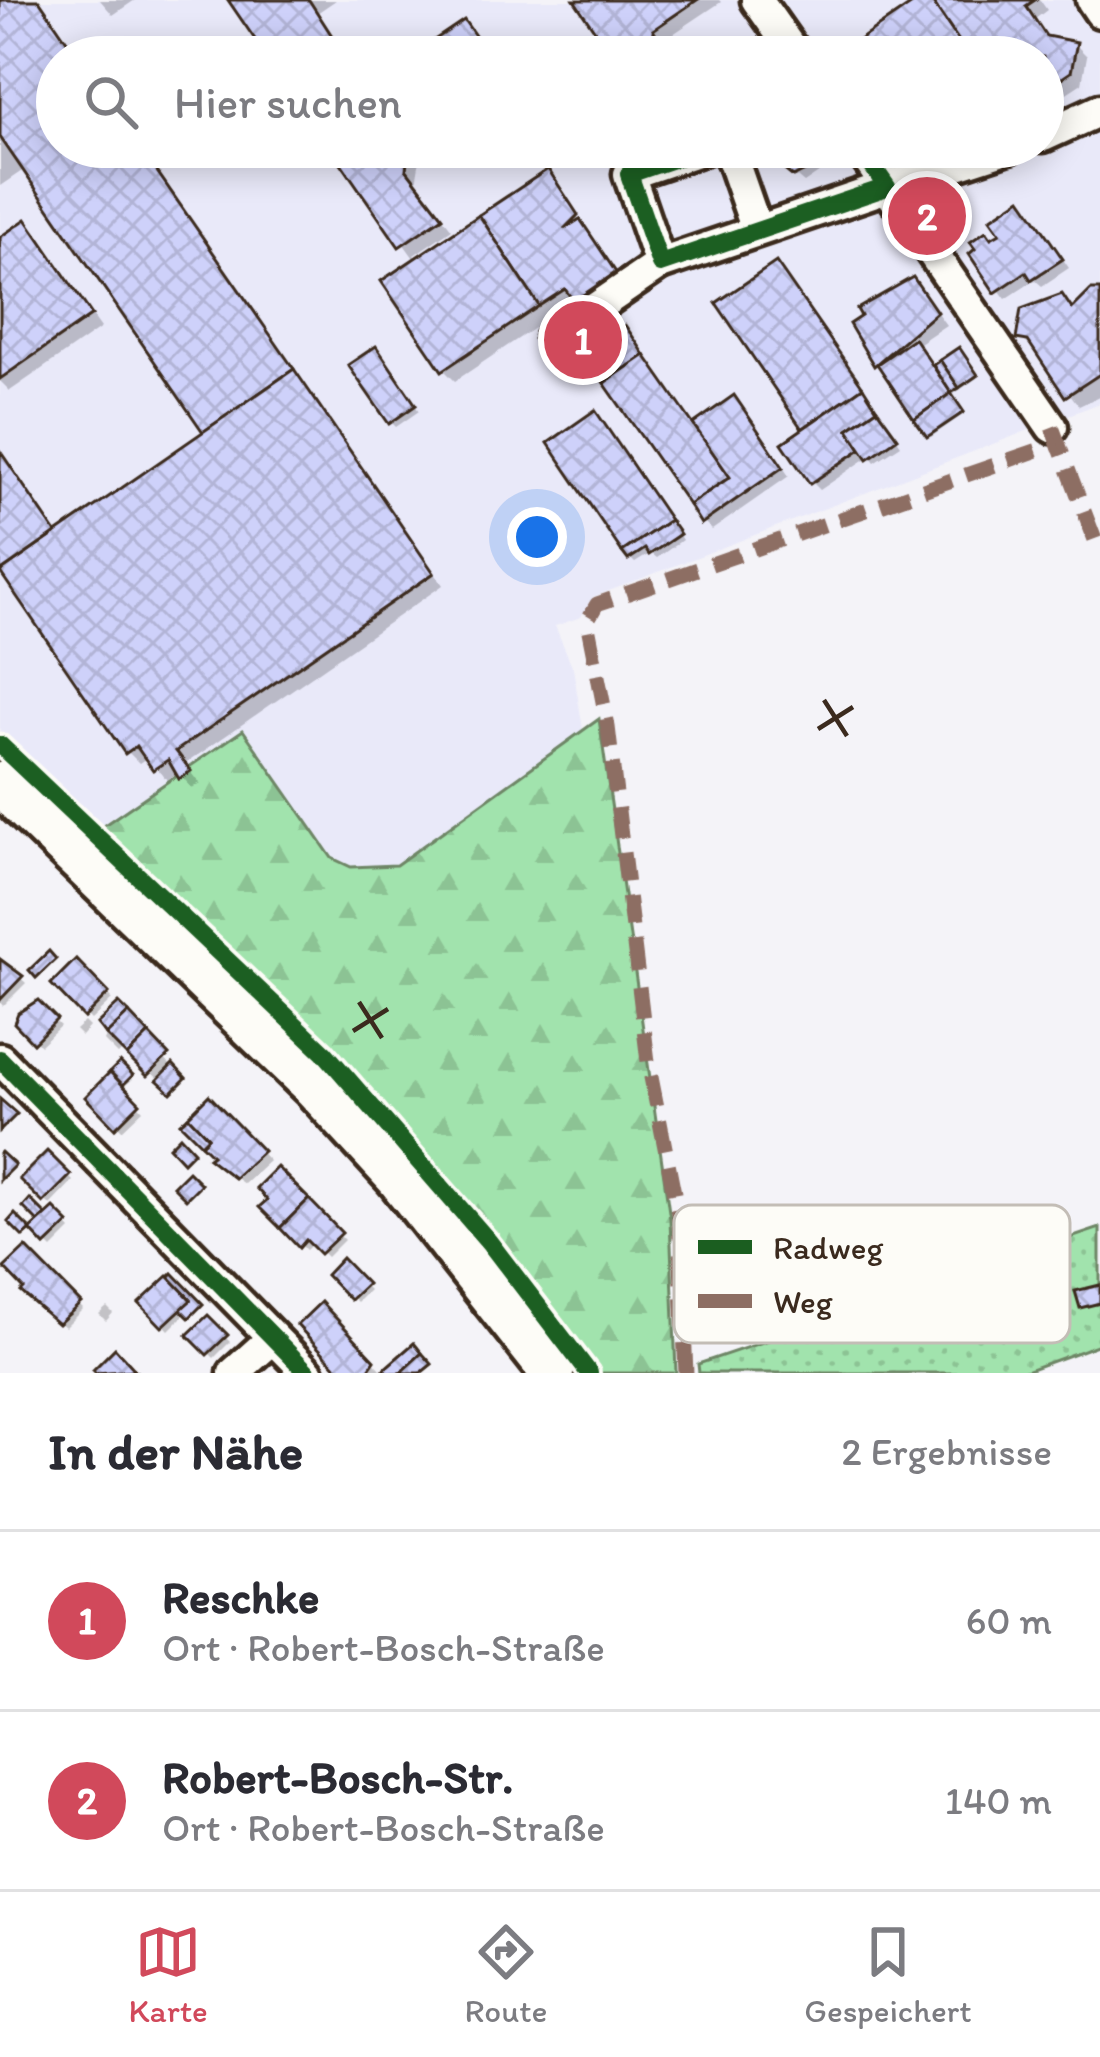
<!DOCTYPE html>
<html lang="de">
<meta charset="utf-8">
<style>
:root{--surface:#fff;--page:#f2f2f3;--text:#2b2b33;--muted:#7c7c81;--line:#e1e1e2;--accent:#d1495b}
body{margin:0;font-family:Itim,sans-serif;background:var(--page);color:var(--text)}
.you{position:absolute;left:537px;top:537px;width:42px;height:42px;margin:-30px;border:9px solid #fff;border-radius:50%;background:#1a73e8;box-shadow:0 0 0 18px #1a73e833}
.badge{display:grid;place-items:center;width:78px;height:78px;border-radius:50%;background:var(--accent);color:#fff;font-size:39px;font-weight:700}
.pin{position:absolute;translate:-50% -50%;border:6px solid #fff;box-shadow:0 3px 12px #0006}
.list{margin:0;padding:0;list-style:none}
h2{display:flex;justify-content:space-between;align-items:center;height:156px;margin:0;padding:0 48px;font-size:51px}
h2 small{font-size:39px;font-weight:400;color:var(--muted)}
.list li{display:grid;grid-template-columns:78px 1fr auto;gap:36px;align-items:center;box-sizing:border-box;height:180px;padding:0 48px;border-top:3px solid var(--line)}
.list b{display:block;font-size:45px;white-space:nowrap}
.list p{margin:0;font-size:39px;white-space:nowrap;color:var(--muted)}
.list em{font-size:39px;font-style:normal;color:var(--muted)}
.icon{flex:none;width:66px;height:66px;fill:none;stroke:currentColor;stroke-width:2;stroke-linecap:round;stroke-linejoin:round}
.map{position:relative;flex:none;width:1100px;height:1373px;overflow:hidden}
.search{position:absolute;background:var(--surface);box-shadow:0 6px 30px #0003;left:36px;right:36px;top:36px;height:132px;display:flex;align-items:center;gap:30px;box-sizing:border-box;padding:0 42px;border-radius:66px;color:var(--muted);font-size:45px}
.sheet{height:516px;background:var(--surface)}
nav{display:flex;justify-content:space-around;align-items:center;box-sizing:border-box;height:168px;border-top:3px solid var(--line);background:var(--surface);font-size:33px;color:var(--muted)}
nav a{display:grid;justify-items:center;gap:6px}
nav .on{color:var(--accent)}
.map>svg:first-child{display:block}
.built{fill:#e9e9f9;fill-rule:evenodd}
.grass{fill:#a1e3ad;stroke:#6e8666;stroke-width:3}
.forest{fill:url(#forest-firs);stroke:#6e8666;stroke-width:3}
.garden{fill:url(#garden-dots);stroke:#6e8666;stroke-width:3}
.shadow{fill:#0003}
.building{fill:url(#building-cross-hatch);stroke:#3b2a1e;stroke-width:3}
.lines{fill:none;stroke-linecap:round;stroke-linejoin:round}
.minor-casing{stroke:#3b2a1e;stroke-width:39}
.secondary-casing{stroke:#3b2a1e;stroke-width:51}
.minor{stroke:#fdfcf7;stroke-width:30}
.secondary{stroke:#fdfcf7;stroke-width:42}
.quiet{stroke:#8d6e63;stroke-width:15;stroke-dasharray:30 15;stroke-linecap:butt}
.cycleway-casing{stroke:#fdfcf7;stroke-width:26}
.cycleway{stroke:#1b5e20;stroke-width:18}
.ticks{fill:none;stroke:#3b2a1e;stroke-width:4.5}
.key{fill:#fdfcf7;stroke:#c3bdb6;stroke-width:3}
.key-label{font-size:33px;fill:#3b2a1e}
</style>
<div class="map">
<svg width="1100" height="1373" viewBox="0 0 1100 1373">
<defs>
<pattern id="forest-firs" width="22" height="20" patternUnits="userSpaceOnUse" patternTransform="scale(3)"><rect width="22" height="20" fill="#a1e3ad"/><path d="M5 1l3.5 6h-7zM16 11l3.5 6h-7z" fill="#8cc394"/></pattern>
<pattern id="garden-dots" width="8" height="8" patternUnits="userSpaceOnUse" patternTransform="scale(3)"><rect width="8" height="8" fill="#a1e3ad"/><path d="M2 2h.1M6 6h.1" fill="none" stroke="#8cc394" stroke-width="1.8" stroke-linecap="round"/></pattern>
<pattern id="building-cross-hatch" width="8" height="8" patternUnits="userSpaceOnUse" patternTransform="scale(3)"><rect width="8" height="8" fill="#ced1fa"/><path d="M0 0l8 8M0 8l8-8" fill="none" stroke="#b2b4d6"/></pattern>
</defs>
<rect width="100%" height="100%" fill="#f4f3f8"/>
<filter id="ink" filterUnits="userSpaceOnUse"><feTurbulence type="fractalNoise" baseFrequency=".00833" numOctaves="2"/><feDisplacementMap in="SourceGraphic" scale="24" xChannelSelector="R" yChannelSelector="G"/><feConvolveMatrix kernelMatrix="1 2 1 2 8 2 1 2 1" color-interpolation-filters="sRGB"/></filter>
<g filter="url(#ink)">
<path class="built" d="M0,0H1100V403L593,597L581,617L555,626L573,668L583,729L396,865L351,867L332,858L242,731L99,828L0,730ZM57,57H1043V147H57Z"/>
<polygon class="grass" points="0,751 321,1056 486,1244 584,1373 571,1373 0,764"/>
<polygon class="forest" points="599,719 670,1219 676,1373 599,1373 494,1236 327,1050 100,828 243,730 332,858 351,867 396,865"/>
<polygon class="garden" points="1100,1228 1100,1344 1020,1373 699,1373 698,1364"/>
<g class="shadow">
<polygon points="0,0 39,0 78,57 57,57 57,147 141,147 443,585 185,764 200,783 192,788 178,772 167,780 148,757 139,763 128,752 0,570 0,453 58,536 207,433 25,169 0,186"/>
<polygon points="100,0 135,0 113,15"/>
<polygon points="232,0 336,0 317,13 347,57 271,57"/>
<polygon points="578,0 719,0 721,2 661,42 673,57 617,57"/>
<polygon points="923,0 1040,0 1047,10 1035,19 1049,40 1076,45 1087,56 1082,83 1059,98 1051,90 1043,95 1043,57 847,57"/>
<polygon points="334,147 458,147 437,162 420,159 416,183 452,229 414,255 417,260 547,173 626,286 588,312 576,300 455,381 444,370 416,261"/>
<polygon points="768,147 816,147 823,170 804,183 766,151"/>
<polygon points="926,209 937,224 932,227 922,212"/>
<polygon points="1029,210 1069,268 1042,286 1035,280 1006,299 973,255"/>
<polygon points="26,223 101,328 10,391 0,381 0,241"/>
<polygon points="776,266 901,445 875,462 870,456 820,490 812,482"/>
<polygon points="913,280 946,325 919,343 921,351 933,369 959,351 977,378 951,396 964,414 931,437 876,364"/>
<polygon points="1100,292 1100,396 1079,406 1038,351 1019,338 1061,298 1074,310"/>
<polygon points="380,355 419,411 396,427 391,422"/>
<polygon points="742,407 789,476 712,530 704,522 694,427"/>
<polygon points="675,529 682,540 657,558 651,553 635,563 630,558"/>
<polygon points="0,959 26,983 3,1006 0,1002"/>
<polygon points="76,963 112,1000 91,1020 55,984"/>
<polygon points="37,1004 60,1026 40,1045 18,1022"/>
<polygon points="119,1007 185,1082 174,1092 124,1049 118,1055 104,1041"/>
<polygon points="84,1022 89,1027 81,1036 75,1030"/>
<polygon points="120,1066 133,1079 122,1088 143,1110 122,1130 89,1097"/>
<polygon points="209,1099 269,1161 244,1184 220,1167"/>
<polygon points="47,1155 73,1181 50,1205 23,1179"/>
<polygon points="277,1172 344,1240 327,1257 313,1243 306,1250 263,1207 271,1200"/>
<polygon points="30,1204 46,1219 54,1212 71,1230 52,1249 34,1231 42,1223 27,1207"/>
<polygon points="26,1251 83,1309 65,1327 25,1292"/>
<polygon points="342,1263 369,1290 357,1302 330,1275"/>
<polygon points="173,1277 202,1307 192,1317 187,1312 169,1330 143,1303"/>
<polygon points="321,1306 382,1370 380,1373 346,1373"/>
<polygon points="107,1307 113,1313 106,1321 99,1314"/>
<polygon points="208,1319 230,1342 214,1358 191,1335"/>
</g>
<g class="building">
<polygon points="0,0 39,0 78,57 57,57 57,147 140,147 294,369 203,432 0,137"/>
<polygon points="228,0 309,0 343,53 267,57"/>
<polygon points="574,0 697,0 653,30 671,57 613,57"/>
<polygon points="918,0 931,0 970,57 843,57 840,53"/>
<polygon points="931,0 1035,0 1026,6 1046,36 1077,42 1071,72 1046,89 1043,57 970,57"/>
<polygon points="464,20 490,57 409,57"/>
<polygon points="330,147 432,147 409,149 406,169 443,217 399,247"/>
<polygon points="815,147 811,168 793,177 761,151"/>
<polygon points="548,169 578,215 564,229 580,219 617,274 574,302 565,289 539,306 479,215"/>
<polygon points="1021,198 1063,259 1031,280 1026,272 995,293 969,254 975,249 970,242 986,231 991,238 1000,233 990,219"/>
<polygon points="479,215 539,306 442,371 381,281"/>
<polygon points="26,219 92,315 0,379 0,237"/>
<polygon points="776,262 863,387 802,429 716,303"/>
<polygon points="913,277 937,312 874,366 849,324 861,316 857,309"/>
<polygon points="1091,290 1100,290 1100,374 1065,397 1028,341 1016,339 1021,309 1062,294 1072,309"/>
<polygon points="625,325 645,355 604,383 583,353"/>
<polygon points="914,338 951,393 914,419 877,364"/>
<polygon points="376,346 416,405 389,424 348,365"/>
<polygon points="959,347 978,375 959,388 940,360"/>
<polygon points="645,355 730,477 689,505 604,383"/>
<polygon points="940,360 959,388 951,393 933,365"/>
<polygon points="294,369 434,573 176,751 191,771 179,779 168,760 153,770 136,746 125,754 0,572"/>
<polygon points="863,387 877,409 848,429 861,449 810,484 782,443"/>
<polygon points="951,393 964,412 927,437 914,419"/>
<polygon points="734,395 783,467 701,524 689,505 730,477 693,424"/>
<polygon points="877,409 898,438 868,459 848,429"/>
<polygon points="595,410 670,520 622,552 548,443"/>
<polygon points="0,451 56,533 0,572"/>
<polygon points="670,520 680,534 649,555 645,549 628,560 622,552"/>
<polygon points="49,951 56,959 36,978 29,970"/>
<polygon points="0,959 23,976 0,1000"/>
<polygon points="76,959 109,993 84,1018 51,984"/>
<polygon points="38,1000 57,1019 33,1043 14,1023 18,1013"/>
<polygon points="119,1003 129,1013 106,1035 97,1024"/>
<polygon points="129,1013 149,1034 127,1056 106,1035"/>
<polygon points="149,1034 169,1055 147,1076 127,1056"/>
<polygon points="120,1062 133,1075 123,1085 110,1072"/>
<polygon points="173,1064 186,1078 171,1093 157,1080"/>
<polygon points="110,1072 140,1103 115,1128 85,1097"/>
<polygon points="209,1095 263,1151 234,1178 208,1158 212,1155 201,1144 208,1137 188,1116"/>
<polygon points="0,1099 17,1114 0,1131"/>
<polygon points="188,1116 208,1137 201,1144 180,1123"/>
<polygon points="180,1136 194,1151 183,1162 169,1147"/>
<polygon points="47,1151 71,1175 43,1203 19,1179"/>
<polygon points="1,1152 15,1165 0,1180 0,1153"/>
<polygon points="277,1167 309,1199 280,1228 259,1207 267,1200 256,1188"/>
<polygon points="188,1171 201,1184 186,1199 173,1186"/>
<polygon points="30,1199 46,1215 38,1222 23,1207"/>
<polygon points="309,1199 342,1233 320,1254 306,1240 299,1248 280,1228"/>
<polygon points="54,1208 69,1223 45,1246 30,1230"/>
<polygon points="15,1214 31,1230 23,1237 8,1222"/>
<polygon points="26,1247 81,1303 58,1324 21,1292 24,1289 4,1268"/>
<polygon points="342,1258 367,1284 350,1300 326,1275"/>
<polygon points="173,1273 203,1304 189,1318 180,1309 191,1300 169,1277"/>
<polygon points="168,1276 191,1300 162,1327 139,1303"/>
<polygon points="1100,1285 1100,1303 1080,1308 1075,1291"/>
<polygon points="321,1302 375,1360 366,1373 342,1373 297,1325"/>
<polygon points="208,1315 228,1335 207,1355 187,1335"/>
<polygon points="414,1343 422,1353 400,1373 388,1373 384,1369"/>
<polygon points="115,1348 135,1370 96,1373 93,1370"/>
<polygon points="422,1353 432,1364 421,1373 400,1373"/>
</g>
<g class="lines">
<defs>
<g id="minor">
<polyline points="757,0 797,57"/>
<polyline points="1092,0 1100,12"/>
<polyline points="1043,136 1100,110"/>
<polyline points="708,147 629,174 660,264 887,187 859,147"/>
<polyline points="728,147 757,230"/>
<polyline points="1009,147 887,187 1052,427"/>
<polyline points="552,338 660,264"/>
<polyline points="0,1059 308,1373"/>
<polyline points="234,1373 273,1338"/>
</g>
<polyline id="secondary" points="0,784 316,1089 397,1177 552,1373"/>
</defs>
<use href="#minor" class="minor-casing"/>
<use href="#secondary" class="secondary-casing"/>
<use href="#minor" class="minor"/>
<use href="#secondary" class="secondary"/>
<g class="quiet">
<polyline points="1052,427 1100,553"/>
<polyline points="686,1373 679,1218 648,1062 608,727 587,621 597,604 1058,443"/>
</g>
<defs>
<g id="cycleway">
<polyline points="708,147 629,174 660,264 887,187 859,147"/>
<polyline points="0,745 324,1052 489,1242 589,1373"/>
<polyline points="0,1059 308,1373"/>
</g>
</defs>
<use href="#cycleway" class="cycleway-casing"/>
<use href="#cycleway" class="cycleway"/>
</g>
</g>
<path class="ticks" d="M824,700L847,736M818,729L853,707M359,1002L382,1038M353,1031L388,1009"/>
<rect x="674" y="1205" width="396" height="138" rx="18" class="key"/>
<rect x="698" y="1240" width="54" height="14" fill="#1b5e20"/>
<rect x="698" y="1294" width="54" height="14" fill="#8d6e63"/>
<g class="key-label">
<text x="773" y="1259">Radweg</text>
<text x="773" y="1313">Weg</text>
</g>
</svg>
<div class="you"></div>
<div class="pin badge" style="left:583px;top:340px">1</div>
<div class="pin badge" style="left:927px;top:216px">2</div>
<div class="search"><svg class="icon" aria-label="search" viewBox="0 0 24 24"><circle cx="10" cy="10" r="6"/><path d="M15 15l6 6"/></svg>Hier suchen</div>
</div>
<section class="sheet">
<h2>In der Nähe<small>2 Ergebnisse</small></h2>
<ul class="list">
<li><span class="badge">1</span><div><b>Reschke</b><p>Ort · Robert-Bosch-Straße</p></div><em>60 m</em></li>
<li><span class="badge">2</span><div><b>Robert-Bosch-Str.</b><p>Ort · Robert-Bosch-Straße</p></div><em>140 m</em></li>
</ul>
</section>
<nav>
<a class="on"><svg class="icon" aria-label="map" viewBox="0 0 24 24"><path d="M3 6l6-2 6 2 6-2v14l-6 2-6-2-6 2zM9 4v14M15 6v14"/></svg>Karte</a>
<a><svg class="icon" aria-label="directions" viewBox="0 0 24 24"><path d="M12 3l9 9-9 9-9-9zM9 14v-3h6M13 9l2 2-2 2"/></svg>Route</a>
<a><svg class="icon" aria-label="saved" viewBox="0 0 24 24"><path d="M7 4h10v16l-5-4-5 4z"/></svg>Gespeichert</a>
</nav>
